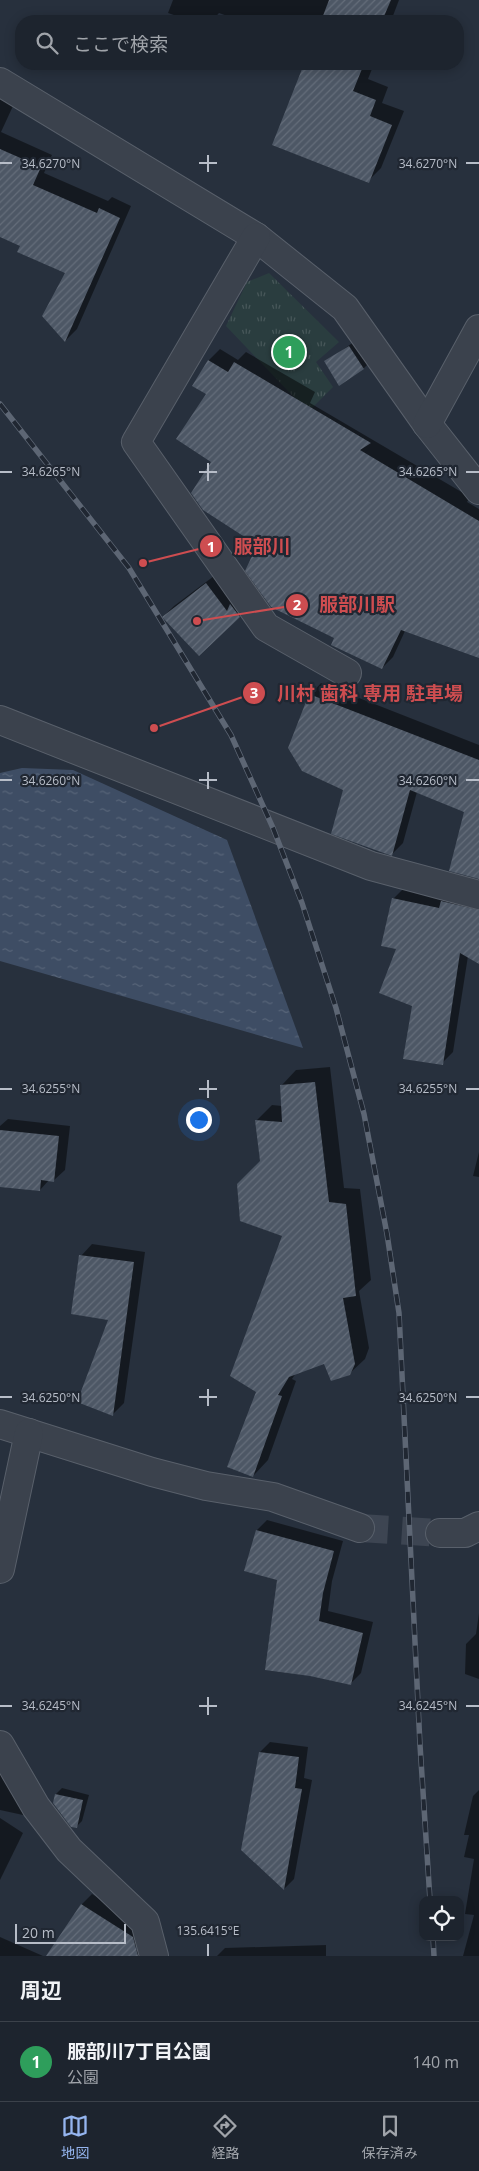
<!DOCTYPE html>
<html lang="ja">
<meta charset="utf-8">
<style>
:root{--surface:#1d242e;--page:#252c36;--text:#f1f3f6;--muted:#a0a4aa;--line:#3b414a;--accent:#95b5ef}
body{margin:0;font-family:"Open Sans","Noto Sans JP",sans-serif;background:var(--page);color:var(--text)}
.controls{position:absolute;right:15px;bottom:15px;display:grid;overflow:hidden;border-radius:10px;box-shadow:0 2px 12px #0003}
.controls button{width:45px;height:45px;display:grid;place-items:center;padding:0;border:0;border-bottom:1px solid var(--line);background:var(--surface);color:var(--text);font:25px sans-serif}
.scale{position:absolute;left:15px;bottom:12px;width:111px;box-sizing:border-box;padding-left:5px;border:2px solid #b7bdc8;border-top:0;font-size:14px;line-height:18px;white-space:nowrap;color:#b7bdc8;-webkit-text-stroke:4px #202732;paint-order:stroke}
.you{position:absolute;left:198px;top:1119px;width:18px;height:18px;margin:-12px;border:4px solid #fff;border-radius:50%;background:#1a73e8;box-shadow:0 0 0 8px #1a73e833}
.badge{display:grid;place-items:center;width:32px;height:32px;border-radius:50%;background:var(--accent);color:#fff;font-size:16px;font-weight:700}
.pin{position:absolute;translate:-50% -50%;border:2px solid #fff;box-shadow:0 1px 5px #0006}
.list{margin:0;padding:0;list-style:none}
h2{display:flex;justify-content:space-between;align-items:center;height:65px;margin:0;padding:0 20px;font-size:21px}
h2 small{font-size:16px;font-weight:400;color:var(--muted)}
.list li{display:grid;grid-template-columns:32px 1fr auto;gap:15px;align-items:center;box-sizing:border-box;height:80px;padding:0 20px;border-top:1px solid var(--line)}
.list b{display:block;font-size:19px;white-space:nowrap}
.list p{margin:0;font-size:16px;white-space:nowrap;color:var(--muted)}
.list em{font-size:16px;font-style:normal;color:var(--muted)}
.icon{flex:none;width:28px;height:28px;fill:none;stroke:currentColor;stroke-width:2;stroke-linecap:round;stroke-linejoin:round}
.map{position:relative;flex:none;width:479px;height:1956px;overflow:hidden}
.search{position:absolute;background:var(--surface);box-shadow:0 2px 12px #0003;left:15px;right:15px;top:15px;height:55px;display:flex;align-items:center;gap:12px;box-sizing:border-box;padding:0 18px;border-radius:20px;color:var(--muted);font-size:19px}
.sheet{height:145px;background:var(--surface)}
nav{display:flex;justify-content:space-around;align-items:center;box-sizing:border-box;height:70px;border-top:1px solid var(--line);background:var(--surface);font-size:14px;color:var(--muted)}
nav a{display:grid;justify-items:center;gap:2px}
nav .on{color:var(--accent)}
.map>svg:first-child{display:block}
.park{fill:url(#park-tufts)}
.water{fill:url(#water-ripples)}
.shadow{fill:#0007}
.building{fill:url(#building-hatch)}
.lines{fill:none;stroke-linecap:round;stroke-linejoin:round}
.minor-tunnel{stroke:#3d4552;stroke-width:28;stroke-dasharray:28 14;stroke-linecap:butt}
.minor-casing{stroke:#59606b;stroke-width:30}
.minor{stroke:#3b424d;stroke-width:28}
.rail-casing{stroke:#5d6674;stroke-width:5.5}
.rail{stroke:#202732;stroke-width:4;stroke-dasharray:11;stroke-linecap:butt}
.ticks{fill:none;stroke:#b7bdc8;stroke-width:2}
.ticks-label{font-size:12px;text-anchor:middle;fill:#b7bdc8;stroke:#202732;stroke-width:4.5;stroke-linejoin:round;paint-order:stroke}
.leader{fill:none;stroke:#ce4d50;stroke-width:2}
.callout-dot{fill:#ce4d50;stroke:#202732;stroke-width:2}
.mark-label{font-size:15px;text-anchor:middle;font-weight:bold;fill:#fff}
.callout-label{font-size:19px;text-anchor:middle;font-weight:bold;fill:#ce4d50;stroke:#202732;stroke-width:4.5;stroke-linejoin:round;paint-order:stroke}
</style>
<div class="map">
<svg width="479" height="1956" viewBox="0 0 479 1956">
<defs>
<pattern id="park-tufts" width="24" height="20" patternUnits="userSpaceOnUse" patternTransform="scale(1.25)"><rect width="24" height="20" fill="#2a3d3f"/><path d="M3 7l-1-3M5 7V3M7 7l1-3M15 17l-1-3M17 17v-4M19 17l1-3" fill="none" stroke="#475759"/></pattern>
<pattern id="water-ripples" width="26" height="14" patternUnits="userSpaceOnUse" patternTransform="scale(1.25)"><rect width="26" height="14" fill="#3e4d64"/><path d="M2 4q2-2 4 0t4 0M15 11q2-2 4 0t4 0" fill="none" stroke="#586579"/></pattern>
<pattern id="building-hatch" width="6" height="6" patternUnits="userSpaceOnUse" patternTransform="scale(1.25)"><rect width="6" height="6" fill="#4d5765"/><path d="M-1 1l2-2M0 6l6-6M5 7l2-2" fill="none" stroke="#646d7a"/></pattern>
</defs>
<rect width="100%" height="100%" fill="#27303d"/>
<polygon class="park" points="269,273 339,342 316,362 333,387 308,412 226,326 247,282"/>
<polygon class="water" points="22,768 73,770 227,840 303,1048 0,961 0,773"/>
<g class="shadow">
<polygon points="173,0 399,0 391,21 241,21 219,13 212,21 191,21 168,13"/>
<polygon points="305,64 374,64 368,79 388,87 382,103 404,111 381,168 368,181 274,144"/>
<polygon points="0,84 19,93 1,132 52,155 44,173 108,201 112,197 131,206 77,329 65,341 67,272 22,245 0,236"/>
<polygon points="355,341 369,363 363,369 326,362"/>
<polygon points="220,349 238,360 246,352 315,392 310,403 470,497 467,502 479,509 479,645 405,631 393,657 382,668 336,638 258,545 213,462 208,394 193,385 209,360"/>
<polygon points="218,573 250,605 239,616 163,617 174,606"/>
<polygon points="321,683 479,745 479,878 466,811 417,792 403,843 392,854 344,789 310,695"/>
<polygon points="404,888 479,898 479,962 468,956 453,1052 442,1063 413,1005 397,948 393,899"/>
<polygon points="330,1067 344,1188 360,1189 371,1280 359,1291 369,1348 365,1359 349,1374 325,1363 296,1373 292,1379 296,1381 268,1460 253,1476 257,1391 284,1236 262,1161 257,1120 272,1105 282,1106 281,1086 296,1070"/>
<polygon points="8,1119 70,1126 65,1170 53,1181 49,1180 40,1190 0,1185 0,1126"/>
<polygon points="479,1152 479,1177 473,1176"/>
<polygon points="92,1244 145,1252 124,1403 113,1414 110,1319 81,1256"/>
<polygon points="267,1520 343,1541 332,1581 328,1611 373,1622 361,1673 350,1684 278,1579 246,1571 257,1530"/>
<polygon points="479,1613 479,1679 465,1674 466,1644 476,1634"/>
<polygon points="270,1742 308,1747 304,1778 312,1780 294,1879 284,1889 260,1752"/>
<polygon points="0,1762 33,1805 23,1815 0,1810"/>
<polygon points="62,1788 89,1795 82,1821 76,1827 56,1794"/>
<polygon points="479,1790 479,1956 463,1956 474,1915 465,1914 474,1859 464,1857 469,1835 464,1835 473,1796"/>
<polygon points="0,1818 23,1833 0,1880"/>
<polygon points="92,1894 143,1927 145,1934 135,1949 144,1956 49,1956 82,1904"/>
<polygon points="0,1937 43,1956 0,1956"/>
<polygon points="326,1945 326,1956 217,1956 225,1948"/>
</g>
<g class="building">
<polygon points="329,0 391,0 382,21 321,21"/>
<polygon points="304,64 364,64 353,91 376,100 370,116 392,125 369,183 272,145"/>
<polygon points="0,149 41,167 33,185 97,213 99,208 120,218 65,342 42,316 65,273 17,252 20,246 0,237"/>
<polygon points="349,346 364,369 339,386 324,361"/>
<polygon points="208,360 228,372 234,362 371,443 360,450 479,521 479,658 401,630 382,669 331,645 334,638 271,607 245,571 257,545 203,510 191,493 211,462 176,439 206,394 192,386"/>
<polygon points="206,583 227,611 230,604 240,617 199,656 162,617"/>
<polygon points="309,694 479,760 479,879 449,871 464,812 410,790 392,856 331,834 343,790 302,771 288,748"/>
<polygon points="392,898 439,908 441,901 479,910 479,964 460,953 443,1065 403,1059 412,1006 379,993 396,949 381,946"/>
<polygon points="315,1082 329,1202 346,1204 356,1296 343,1298 355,1364 350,1375 331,1381 324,1364 289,1377 278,1395 282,1396 253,1477 227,1467 256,1392 230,1376 282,1236 240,1221 237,1184 260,1161 255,1120 282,1122 280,1085"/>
<polygon points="0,1130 59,1136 54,1182 41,1180 40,1191 0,1187"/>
<polygon points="79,1255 134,1262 113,1416 77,1402 108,1320 71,1314"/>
<polygon points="256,1530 334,1551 323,1593 319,1621 363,1633 351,1685 310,1676 265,1670 277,1580 244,1571"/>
<polygon points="259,1752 299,1757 295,1788 302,1789 284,1890 241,1850"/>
<polygon points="55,1794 83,1800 77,1828 71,1827 53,1803"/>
<polygon points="81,1904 133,1937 138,1956 46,1956"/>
</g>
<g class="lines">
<polyline class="minor-tunnel" points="360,1528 440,1533"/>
<defs>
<g id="minor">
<polyline points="0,82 256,237 345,308 427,424 479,490"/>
<polyline points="256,237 136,442 266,627 347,673"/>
<polyline points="427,424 479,329"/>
<polyline points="0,720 371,866 479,895"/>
<polyline points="0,1424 152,1472 206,1486 273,1497 360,1528"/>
<polyline points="440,1533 465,1533 479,1526"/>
<polyline points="0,1569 29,1433"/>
<polyline points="0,1745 36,1807 69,1850 145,1922 154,1956"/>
</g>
</defs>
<use href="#minor" class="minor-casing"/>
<use href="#minor" class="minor"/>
<defs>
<g id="rail">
<polyline points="0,404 129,568 231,735 273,828 302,903 336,1008 364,1114 387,1234 399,1313 420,1745 430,1900"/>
<polyline points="433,1937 434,1956"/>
</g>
</defs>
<use href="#rail" class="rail-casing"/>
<use href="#rail" class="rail"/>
</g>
<path class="ticks" d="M208,155V172M0,163H12M199,163H217M466,163H479M208,463V481M0,472H12M199,472H217M466,472H479M208,772V789M0,780H12M199,780H217M466,780H479M208,1080V1098M0,1089H12M199,1089H217M466,1089H479M208,1389V1406M0,1397H12M199,1397H217M466,1397H479M208,1697V1715M0,1706H12M199,1706H217M466,1706H479M208,1944V1956"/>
<g class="ticks-label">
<text x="51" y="168">34.6270°N</text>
<text x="428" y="168">34.6270°N</text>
<text x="51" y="476">34.6265°N</text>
<text x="428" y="476">34.6265°N</text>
<text x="51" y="785">34.6260°N</text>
<text x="428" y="785">34.6260°N</text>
<text x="51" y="1093">34.6255°N</text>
<text x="428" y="1093">34.6255°N</text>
<text x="51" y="1402">34.6250°N</text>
<text x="428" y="1402">34.6250°N</text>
<text x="51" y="1710">34.6245°N</text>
<text x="428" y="1710">34.6245°N</text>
<text x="208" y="1935">135.6415°E</text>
</g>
<path class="leader" d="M143 563L211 546M197 621L297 605M154 728L254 693"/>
<g class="callout-dot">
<circle cx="143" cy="563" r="5"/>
<circle cx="197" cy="621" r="5"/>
<circle cx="154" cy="728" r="5"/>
<circle cx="211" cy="546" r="12"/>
<circle cx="297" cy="605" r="12"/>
<circle cx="254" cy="693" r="12"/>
</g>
<g class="mark-label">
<text x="211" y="552">1</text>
<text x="297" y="610">2</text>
<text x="254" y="698">3</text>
</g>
<g class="callout-label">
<text x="262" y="553">服部川</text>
<text x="357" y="611">服部川駅</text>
<text x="370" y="700">川村 歯科 専用 駐車場</text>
</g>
</svg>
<div class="controls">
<button><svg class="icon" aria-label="locate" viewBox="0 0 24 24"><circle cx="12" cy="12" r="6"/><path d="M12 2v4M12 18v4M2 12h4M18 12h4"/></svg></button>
</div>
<div class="scale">20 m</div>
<div class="you"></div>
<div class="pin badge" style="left:289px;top:352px;background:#2e9e5b">1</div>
<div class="search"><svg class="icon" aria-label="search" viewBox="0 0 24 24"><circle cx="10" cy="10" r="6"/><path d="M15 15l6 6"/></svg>ここで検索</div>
</div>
<section class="sheet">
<h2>周辺<small></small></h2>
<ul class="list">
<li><span class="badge" style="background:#2e9e5b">1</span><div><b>服部川7丁目公園</b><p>公園</p></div><em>140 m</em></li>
</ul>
</section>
<nav>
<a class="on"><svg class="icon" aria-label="map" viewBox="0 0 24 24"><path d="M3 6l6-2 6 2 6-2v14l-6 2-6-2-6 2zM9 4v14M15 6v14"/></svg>地図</a>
<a><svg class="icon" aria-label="directions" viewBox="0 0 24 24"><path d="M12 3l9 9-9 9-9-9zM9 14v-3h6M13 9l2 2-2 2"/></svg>経路</a>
<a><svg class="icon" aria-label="saved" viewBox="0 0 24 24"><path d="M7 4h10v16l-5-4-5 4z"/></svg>保存済み</a>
</nav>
